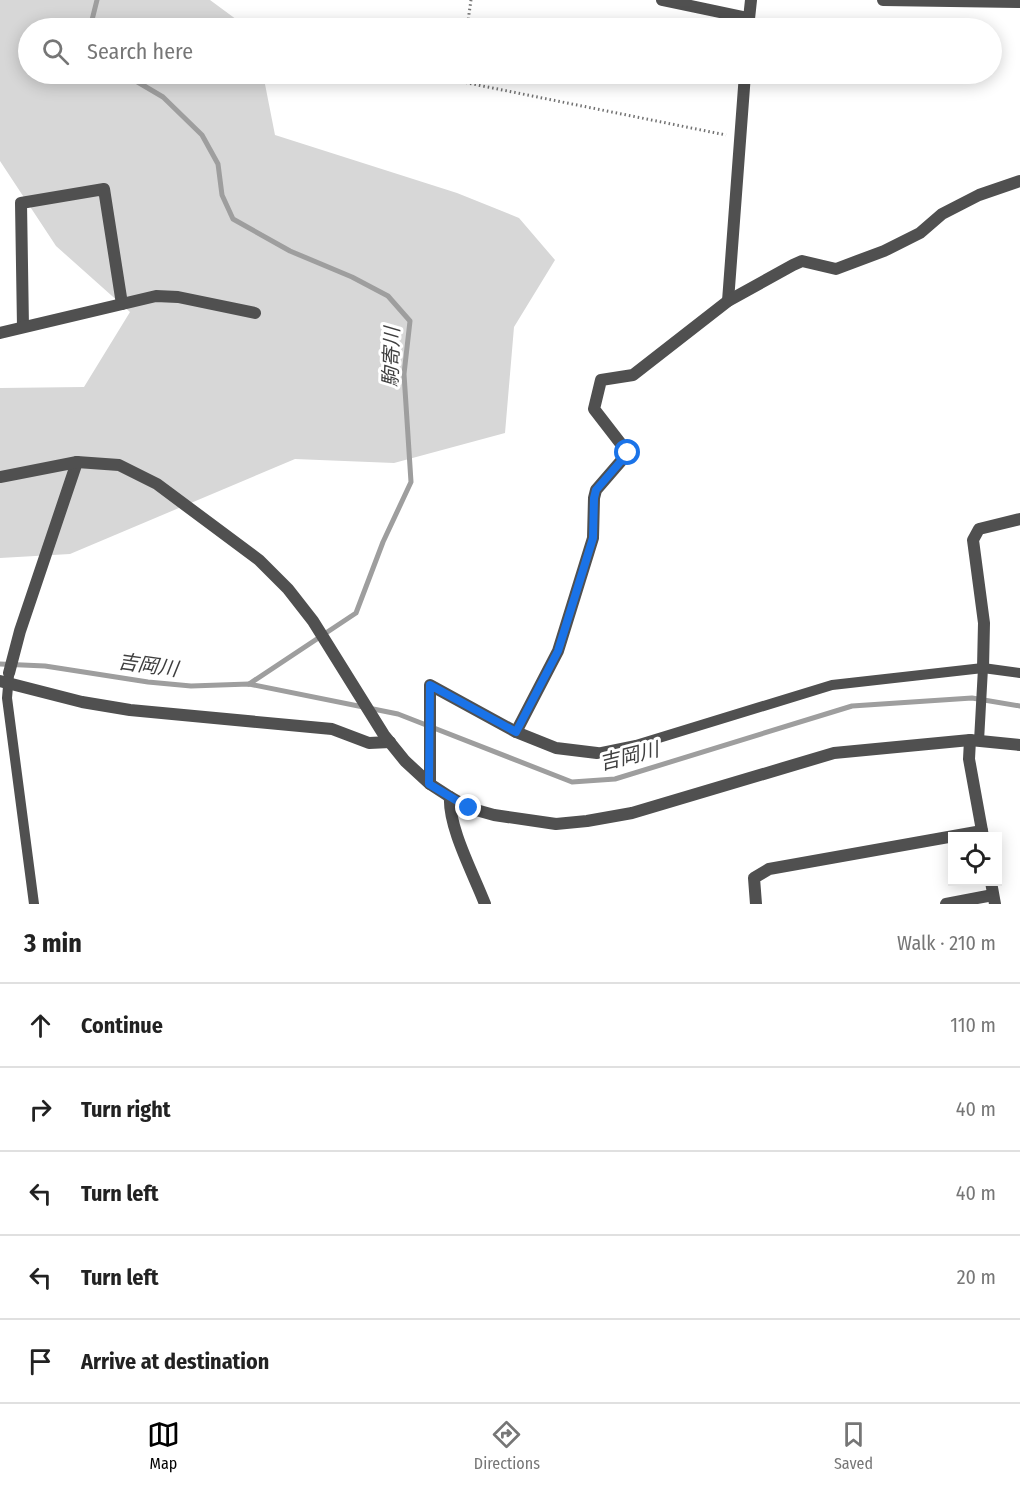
<!DOCTYPE html>
<meta charset="utf-8">
<style>
:root{--surface:#fff;--page:#f2f2f2;--text:#222;--muted:#767676;--line:#e0e0e0;--accent:#000}
body{margin:0;font-family:"Fira Sans Condensed","Noto Sans JP",sans-serif;background:var(--page);color:var(--text)}
.controls{position:absolute;right:18px;bottom:18px;display:grid;overflow:hidden;border-radius:0px;box-shadow:0 3px 15px #0003}
.controls button{width:54px;height:54px;display:grid;place-items:center;padding:0;border:0;border-bottom:2px solid var(--line);background:var(--surface);color:var(--text);font:30px sans-serif}
.stop{position:absolute;width:18px;height:18px;margin:-14px;border:4px solid #1a73e8;border-radius:50%;background:#fff}
.stop.end{background:#1a73e8;border-color:#fff;box-shadow:0 2px 6px #0008}
.list{margin:0;padding:0;list-style:none}
h2{display:flex;justify-content:space-between;align-items:center;height:78px;margin:0;padding:0 24px;font-size:26px}
h2 small{font-size:20px;font-weight:400;color:var(--muted)}
.list li{display:grid;grid-template-columns:39px 1fr auto;gap:18px;align-items:center;box-sizing:border-box;height:84px;padding:0 24px;border-top:2px solid var(--line)}
.list b{display:block;font-size:22px;white-space:nowrap}
.list em{font-size:20px;font-style:normal;color:var(--muted)}
.icon{flex:none;width:33px;height:33px;fill:none;stroke:currentColor;stroke-width:2;stroke-linecap:round;stroke-linejoin:round}
.map{position:relative;flex:none;width:1020px;height:904px;overflow:hidden}
.search{position:absolute;background:var(--surface);box-shadow:0 3px 15px #0003;left:18px;right:18px;top:18px;height:66px;display:flex;align-items:center;gap:15px;box-sizing:border-box;padding:0 21px;border-radius:33px;color:var(--muted);font-size:22px}
.sheet{height:498px;background:var(--surface)}
nav{display:flex;justify-content:space-around;align-items:center;box-sizing:border-box;height:84px;border-top:2px solid var(--line);background:var(--surface);font-size:16px;color:var(--muted)}
nav a{display:grid;justify-items:center;gap:3px}
nav .on{color:var(--accent)}
.map>svg:first-child{display:block}
.green{fill:#d7d7d7}
.lines{fill:none;stroke-linecap:round;stroke-linejoin:round}
.stream{stroke:#9e9e9e;stroke-width:5}
.path{stroke:#727272;stroke-width:3;stroke-dasharray:1.5 3;stroke-linecap:butt}
.service{stroke:#505050;stroke-width:10}
.minor{stroke:#505050;stroke-width:12}
.tertiary{stroke:#505050;stroke-width:12}
.route{stroke:#1a73e8;stroke-width:8}
.labels{text-anchor:middle;stroke-width:6;stroke-linejoin:round;paint-order:stroke}
.water-label{font-size:20px;font-style:italic;fill:#3f3f3f;stroke:#fff}
</style>
<div class="map">
<svg width="1020" height="904" viewBox="0 0 1020 904">
<rect width="100%" height="100%" fill="#fff"/>
<polygon class="green" points="0,0 210,0 248,28 28,28 28,74 263,74 275,135 457,193 519,218 555,260 514,327 505,433 394,463 295,459 70,554 0,558 0,388 84,387 130,312 56,246 0,161"/>
<g class="lines">
<g class="stream">
<polyline points="90,28 97,0"/>
<polyline points="124,74 163,97 202,135 218,164 222,195 233,219 290,251 352,277 388,296 410,321 404,374 411,482 383,542 356,613 249,684"/>
<polyline points="0,664 45,666 148,682 191,686 249,684 398,714 572,782 615,779 852,706 972,698 1020,706"/>
</g>
<g class="path">
<polyline points="467,28 471,0"/>
<polyline points="448,79 726,135"/>
</g>
<g class="service">
<polyline points="9,675 7,698 34,904"/>
<polyline points="979,741 983,668"/>
<polyline points="597,753 636,745 832,685 983,668 1020,673"/>
</g>
<g class="minor">
<polyline points="662,0 748,18"/>
<polyline points="883,0 1020,2"/>
<polyline points="748,28 751,0"/>
<polyline points="728,301 745,74"/>
<polyline points="23,327 21,203 104,189 122,304"/>
<polyline points="0,333 156,296 178,297 255,313"/>
<polyline points="983,668 984,623 973,540 979,529 1020,519"/>
<polyline points="9,673 20,631 77,462"/>
<polyline points="0,681 82,702 130,710 332,729 369,743 390,742"/>
<polyline points="516,732 558,651 593,538 594,498 596,490 628,453 594,409 601,380 633,375 728,301 793,265 802,261 836,269 884,251 920,233 942,214 979,195 1020,181"/>
<polyline points="970,740 969,759 983,836"/>
<polyline points="430,784 430,685 516,732 556,748 597,753"/>
<path d="M450,797C448,827 474,875 485,904"/>
<polyline points="991,882 995,904"/>
<polyline points="756,904 754,878 769,869 982,831"/>
<polyline points="946,904 993,895"/>
</g>
<polyline class="tertiary" points="0,477 77,462 119,465 157,484 259,560 288,589 313,621 384,735 405,761 430,784 450,797 469,808 494,815 556,824 587,821 632,813 834,753 970,740 1020,745"/>
</g>
<g class="lines">
<polyline class="route" points="469,808 429,784 430,685 516,732 558,651 593,538 594,498 596,490 628,453"/>
</g>
<g class="labels">
<g class="water-label">
<text transform="translate(391 357) rotate(-88)" y="7">駒寄川</text>
<text transform="translate(148 665) rotate(8)" y="7">吉岡川</text>
<text transform="translate(629 756) rotate(-14)" y="7">吉岡川</text>
</g>
</g>
</svg>
<div class="controls">
<button><svg class="icon" aria-label="locate" viewBox="0 0 24 24"><circle cx="12" cy="12" r="6"/><path d="M12 2v4M12 18v4M2 12h4M18 12h4"/></svg></button>
</div>
<div class="stop" style="left:628px;top:453px"></div>
<div class="stop end" style="left:469px;top:808px"></div>
<div class="search"><svg class="icon" aria-label="search" viewBox="0 0 24 24"><circle cx="10" cy="10" r="6"/><path d="M15 15l6 6"/></svg>Search here</div>
</div>
<section class="sheet">
<h2>3 min<small>Walk · 210 m</small></h2>
<ul class="list">
<li><svg class="icon" aria-label="ahead" viewBox="0 0 24 24"><path d="M12 20V5M6 11l6-6 6 6"/></svg><div><b>Continue</b></div><em>110 m</em></li>
<li><svg class="icon" aria-label="right" viewBox="0 0 24 24"><path d="M7 20v-9h11M14 6l5 5-5 5"/></svg><div><b>Turn right</b></div><em>40 m</em></li>
<li><svg class="icon" aria-label="left" viewBox="0 0 24 24"><path d="M17 20v-9H6M10 6l-5 5 5 5"/></svg><div><b>Turn left</b></div><em>40 m</em></li>
<li><svg class="icon" aria-label="left" viewBox="0 0 24 24"><path d="M17 20v-9H6M10 6l-5 5 5 5"/></svg><div><b>Turn left</b></div><em>20 m</em></li>
<li><svg class="icon" aria-label="arrive" viewBox="0 0 24 24"><path d="M6 21V4h12l-3 4 3 4H6"/></svg><div><b>Arrive at destination</b></div></li>
</ul>
</section>
<nav>
<a class="on"><svg class="icon" aria-label="map" viewBox="0 0 24 24"><path d="M3 6l6-2 6 2 6-2v14l-6 2-6-2-6 2zM9 4v14M15 6v14"/></svg>Map</a>
<a><svg class="icon" aria-label="directions" viewBox="0 0 24 24"><path d="M12 3l9 9-9 9-9-9zM9 14v-3h6M13 9l2 2-2 2"/></svg>Directions</a>
<a><svg class="icon" aria-label="saved" viewBox="0 0 24 24"><path d="M7 4h10v16l-5-4-5 4z"/></svg>Saved</a>
</nav>
